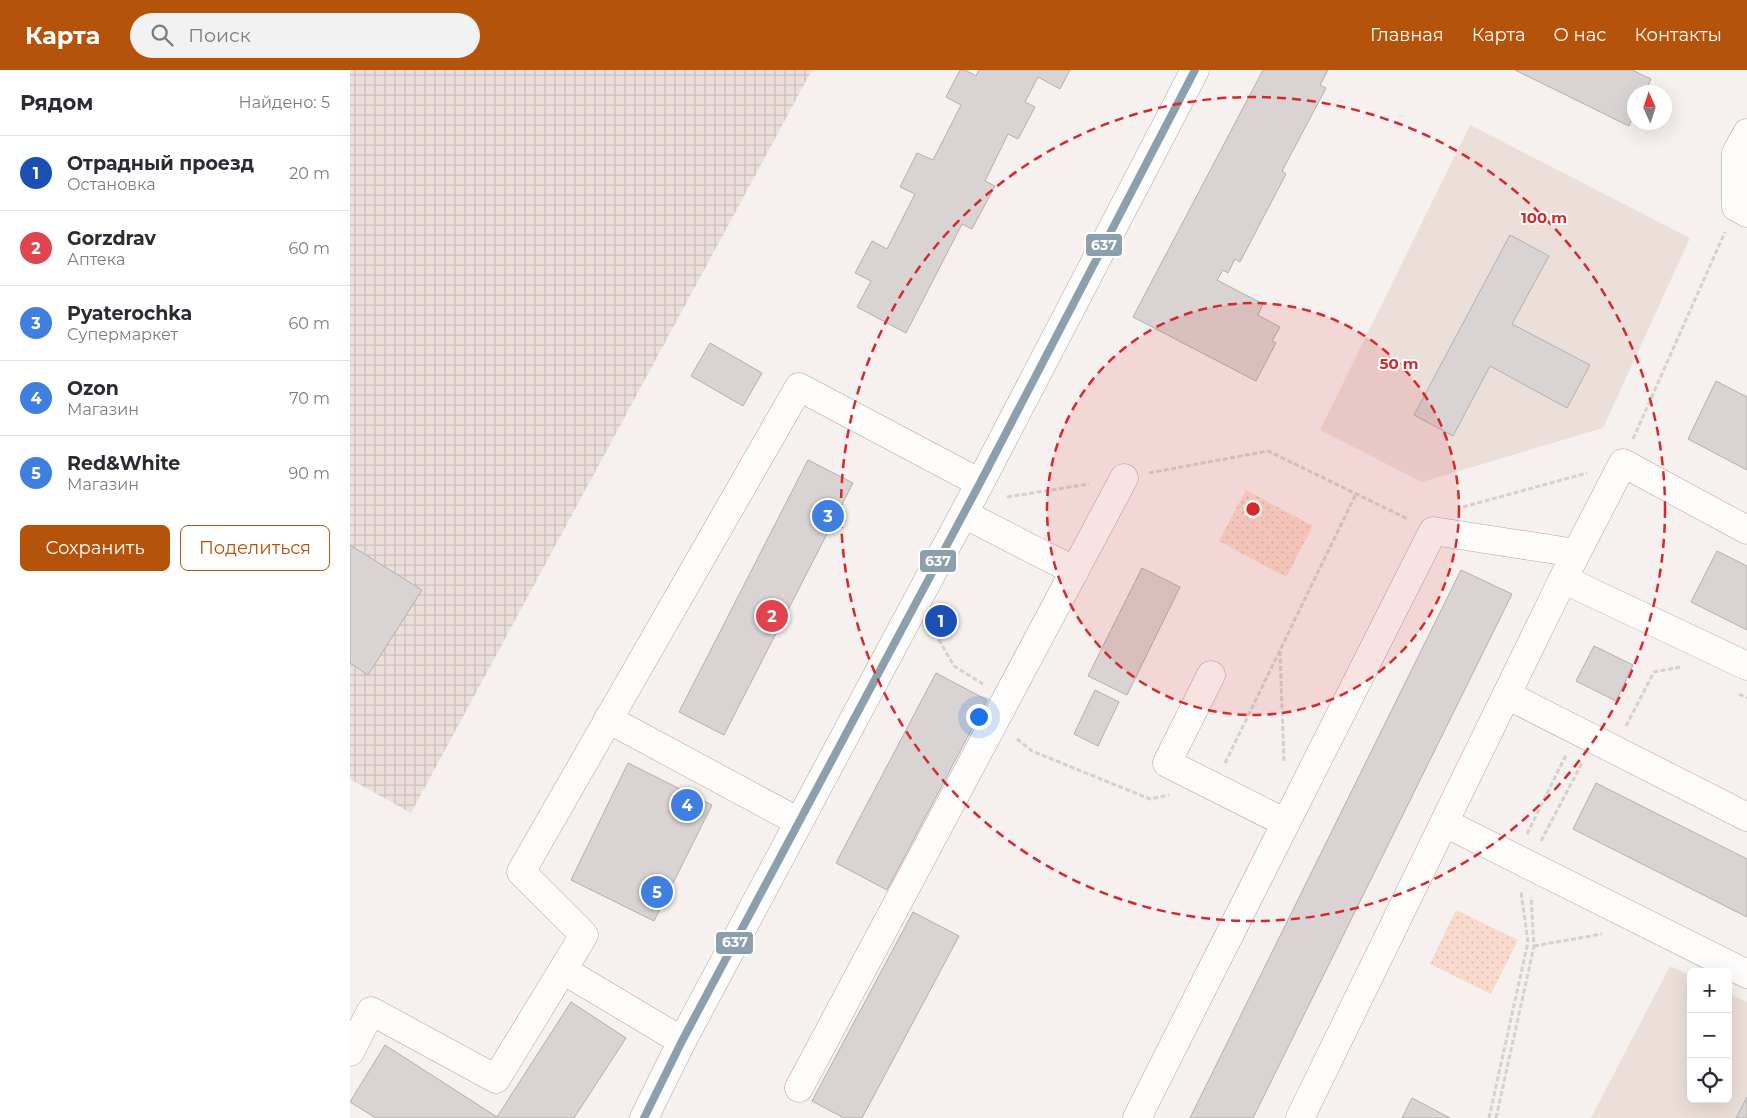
<!DOCTYPE html>
<html lang="ru">
<meta charset="utf-8">
<style>
:root{--surface:#fff;--page:#f2f2f3;--text:#2b2b33;--muted:#7c7c81;--line:#e1e1e2;--accent:#b45309}
body{margin:0;font-family:Montserrat,sans-serif;background:var(--page);color:var(--text)}
.controls{position:absolute;right:15px;bottom:15px;display:grid;overflow:hidden;border-radius:8px;box-shadow:0 5px 20px #0002}
.controls button{width:45px;height:45px;display:grid;place-items:center;padding:0;border:0;border-bottom:1px solid var(--line);background:var(--surface);color:var(--text);font:25px sans-serif}
.compass{position:absolute;left:1277px;top:15px;width:45px;height:45px;border-radius:50%;background:var(--surface);box-shadow:0 5px 20px #0002;rotate:357deg}
.you{position:absolute;left:628px;top:646px;width:18px;height:18px;margin:-12px;border:4px solid #fff;border-radius:50%;background:#1a73e8;box-shadow:0 0 0 8px #1a73e833}
.badge{display:grid;place-items:center;width:32px;height:32px;border-radius:50%;background:var(--accent);color:#fff;font-size:16px;font-weight:700}
.pin{position:absolute;translate:-50% -50%;border:2px solid #fff;box-shadow:0 1px 5px #0006}
.list{margin:0;padding:0;list-style:none}
h2{display:flex;justify-content:space-between;align-items:center;height:65px;margin:0;padding:0 20px;font-size:21px}
h2 small{font-size:16px;font-weight:400;color:var(--muted)}
.list li{display:grid;grid-template-columns:32px 1fr auto;gap:15px;align-items:center;box-sizing:border-box;height:75px;padding:0 20px;border-top:1px solid var(--line)}
.list b{display:block;font-size:19px;white-space:nowrap}
.list p{margin:0;font-size:16px;white-space:nowrap;color:var(--muted)}
.list em{font-size:16px;font-style:normal;color:var(--muted)}
.actions{display:flex;gap:10px;padding:15px 20px}
.actions a{flex:1;padding:11px 0;border:1px solid var(--accent);border-radius:8px;text-align:center;font-size:18px;color:var(--accent)}
.actions .main{background:var(--accent);color:#fff}
.icon{flex:none;width:28px;height:28px;fill:none;stroke:currentColor;stroke-width:2;stroke-linecap:round;stroke-linejoin:round}
.map{position:relative;flex:none;width:1397px;height:1048px;overflow:hidden}
header{display:flex;align-items:center;gap:30px;box-sizing:border-box;height:70px;padding:0 25px;background:var(--accent);color:#fff}
header strong{font-size:24px}
nav{display:flex;gap:28px;margin-inline-start:auto;font-size:18px}
.search{width:350px;height:45px;background:var(--page);display:flex;align-items:center;gap:12px;box-sizing:border-box;padding:0 18px;border-radius:28px;color:var(--muted);font-size:19px}
main{display:flex}
aside{flex:1;background:var(--surface)}
.map>svg:first-child{display:block}
.built{fill:#ecdfda}
.industrial{fill:url(#industrial-grid)}
.park{fill:url(#park-dots)}
.building{fill:#d9d4d3;stroke:#b2aeac}
.lines{fill:none;stroke-linecap:round;stroke-linejoin:round}
.minor-casing{stroke:#aaa6a4;stroke-width:29}
.path{stroke:#d3d1d0;stroke-width:3;stroke-dasharray:5 2.5;stroke-linecap:butt}
.minor{stroke:#fefdfc;stroke-width:28}
.bus-1-casing{stroke:#fefefe;stroke-width:11}
.bus-1{stroke:#8b9fad;stroke-width:8}
.ring{fill:none;stroke:#d62828;stroke-width:2.5;stroke-dasharray:9 6}
.centre{fill:#d62828;stroke:#fefefe;stroke-width:2.5}
.ring-label{font-size:15px;text-anchor:middle;font-weight:bold;fill:#d62828;stroke:#fefefe;stroke-width:4;stroke-linejoin:round;paint-order:stroke}
.line-badge{stroke:#fefefe;stroke-width:2}
.badge-label{font-size:14px;text-anchor:middle;font-weight:bold;fill:#fff}
</style>
<header>
<strong>Карта</strong>
<div class="search"><svg class="icon" aria-label="search" viewBox="0 0 24 24"><circle cx="10" cy="10" r="6"/><path d="M15 15l6 6"/></svg>Поиск</div>
<nav><a>Главная</a><a>Карта</a><a>О нас</a><a>Контакты</a></nav>
</header>
<main>
<aside>
<h2>Рядом<small>Найдено: 5</small></h2>
<ul class="list">
<li><span class="badge" style="background:#1a4fb4">1</span><div><b>Отрадный проезд</b><p>Остановка</p></div><em>20 m</em></li>
<li><span class="badge" style="background:#e0444e">2</span><div><b>Gorzdrav</b><p>Аптека</p></div><em>60 m</em></li>
<li><span class="badge" style="background:#3f7fe0">3</span><div><b>Pyaterochka</b><p>Супермаркет</p></div><em>60 m</em></li>
<li><span class="badge" style="background:#3f7fe0">4</span><div><b>Ozon</b><p>Магазин</p></div><em>70 m</em></li>
<li><span class="badge" style="background:#3f7fe0">5</span><div><b>Red&amp;White</b><p>Магазин</p></div><em>90 m</em></li>
</ul>
<div class="actions"><a class="main">Сохранить</a><a>Поделиться</a></div>
</aside>
<div class="map">
<svg width="1397" height="1048" viewBox="0 0 1397 1048">
<defs>
<pattern id="industrial-grid" width="8" height="8" patternUnits="userSpaceOnUse" patternTransform="scale(1.25)"><rect width="8" height="8" fill="#ecdfda"/><path d="M0 4h8M4 0v8" fill="none" stroke="#cbc0bc"/></pattern>
<pattern id="park-dots" width="8" height="8" patternUnits="userSpaceOnUse" patternTransform="scale(1.25)"><rect width="8" height="8" fill="#fadacc"/><path d="M2 2h.1M6 6h.1" fill="none" stroke="#d7bcb0" stroke-width="1.8" stroke-linecap="round"/></pattern>
</defs>
<rect width="100%" height="100%" fill="#f6f0ee"/>
<g class="built">
<polygon points="1120,55 1340,168 1253,358 1072,412 970,360"/>
<polygon points="1320,896 1341,906 1341,1029 1378,1029 1378,923 1397,932 1397,1048 1241,1048"/>
</g>
<polygon class="industrial" points="0,0 462,0 61,743 0,709"/>
<g class="park">
<polygon points="896,420 963,456 936,507 869,471"/>
<polygon points="1106,840 1168,870 1141,924 1080,894"/>
</g>
<g class="building">
<polygon points="610,0 615,0 626,6 629,0 720,0 710,19 688,7 675,32 685,37 668,69 658,64 635,111 645,116 622,159 612,154 556,263 507,237 521,211 505,203 522,171 537,179 565,124 550,117 567,83 583,90 611,35 596,27"/>
<polygon points="913,0 978,0 970,15 976,18 932,101 936,104 890,192 885,189 878,203 873,200 867,210 913,234 908,245 930,257 922,271 926,273 906,311 783,247"/>
<polygon points="1165,0 1282,0 1301,9 1295,22 1284,22 1284,44 1279,56"/>
<polygon points="1160,165 1199,186 1162,254 1240,295 1217,338 1140,296 1103,366 1064,345"/>
<polygon points="360,273 412,303 393,336 341,306"/>
<polygon points="1366,311 1397,327 1397,400 1338,369"/>
<polygon points="458,390 503,413 374,665 329,642"/>
<polygon points="0,475 72,520 18,605 0,593"/>
<polygon points="1367,481 1397,496 1397,560 1341,532"/>
<polygon points="792,498 830,517 777,625 738,606"/>
<polygon points="1111,500 1162,524 903,1048 840,1048"/>
<polygon points="1244,576 1283,595 1266,631 1226,611"/>
<polygon points="586,603 637,630 537,820 486,793"/>
<polygon points="745,620 769,632 748,676 724,664"/>
<polygon points="278,693 362,735 304,851 221,810"/>
<polygon points="1246,713 1397,789 1397,847 1223,759"/>
<polygon points="563,842 609,866 512,1048 494,1048 462,1031"/>
<polygon points="221,932 276,968 224,1048 26,1048 0,1032 35,975 147,1047"/>
<polygon points="1397,1027 1397,1048 1386,1048"/>
<polygon points="1062,1028 1100,1048 1052,1048"/>
</g>
<g class="lines">
<defs>
<g id="minor">
<polyline points="1397,63 1386,83 1386,137 1397,143"/>
<polyline points="614,444 725,501"/>
<polyline points="1213,509 1397,596"/>
<polyline points="861,605 817,693 936,753"/>
<polyline points="1157,625 1397,747"/>
<polyline points="258,649 449,752"/>
<polyline points="1095,753 1397,904"/>
<polyline points="213,900 332,971"/>
<polyline points="0,982 21,941 146,1009 234,865 171,802 449,317 630,413"/>
<polyline points="449,1018 774,408"/>
<polyline points="294,1048 332,971 630,413 845,0"/>
<polyline points="787,1048 1083,461 1226,483"/>
<polyline points="950,1048 1213,509 1273,393 1397,460"/>
</g>
</defs>
<use href="#minor" class="minor-casing"/>
<g class="path">
<polyline points="1283,369 1375,162"/>
<polyline points="799,403 918,381 1058,449"/>
<polyline points="657,427 739,414"/>
<polyline points="1113,437 1237,403"/>
<polyline points="585,563 604,596 633,614"/>
<polyline points="930,581 934,692"/>
<polyline points="1389,624 1397,628"/>
<polyline points="1276,656 1304,602 1331,597"/>
<polyline points="667,669 682,681 800,729 819,725"/>
<polyline points="875,693 1006,424"/>
<polyline points="1177,764 1216,685"/>
<polyline points="1191,771 1232,693"/>
<polyline points="1184,876 1252,864"/>
<polyline points="1139,1048 1178,872 1171,822"/>
<polyline points="1146,1048 1184,876 1181,827"/>
</g>
<use href="#minor" class="minor"/>
<defs>
<polyline id="bus-1" points="294,1048 332,971 630,413 845,0"/>
</defs>
<use href="#bus-1" class="bus-1-casing"/>
<use href="#bus-1" class="bus-1"/>
</g>
<circle cx="903" cy="439" r="206" fill="#d62828" fill-opacity=".12"/>
<g class="ring">
<circle cx="903" cy="439" r="206"/>
<circle cx="903" cy="439" r="412"/>
</g>
<circle cx="903" cy="439" r="8" class="centre"/>
<g class="ring-label">
<text x="1194" y="153">100 m</text>
<text x="1049" y="299">50 m</text>
</g>
<g class="line-badge">
<rect x="735" y="163" width="38" height="24" rx="5" fill="#8b9fad"/>
<rect x="569" y="479" width="38" height="24" rx="5" fill="#8b9fad"/>
<rect x="365" y="861" width="39" height="24" rx="5" fill="#8b9fad"/>
</g>
<g class="badge-label">
<text x="754" y="180">637</text>
<text x="588" y="496">637</text>
<text x="385" y="877">637</text>
</g>
</svg>
<div class="controls">
<button>+</button>
<button>−</button>
<button><svg class="icon" aria-label="locate" viewBox="0 0 24 24"><circle cx="12" cy="12" r="6"/><path d="M12 2v4M12 18v4M2 12h4M18 12h4"/></svg></button>
</div>
<svg class="compass" viewBox="-18 -18 36 36"><path d="M0-13l5 13h-10z" fill="#e53935"/><path d="M0 13l5-13h-10z" fill="#7c7c81"/></svg>
<div class="you"></div>
<div class="pin badge" style="left:591px;top:551px;background:#1a4fb4">1</div>
<div class="pin badge" style="left:422px;top:546px;background:#e0444e">2</div>
<div class="pin badge" style="left:478px;top:446px;background:#3f7fe0">3</div>
<div class="pin badge" style="left:337px;top:735px;background:#3f7fe0">4</div>
<div class="pin badge" style="left:307px;top:822px;background:#3f7fe0">5</div>
</div>
</main>
